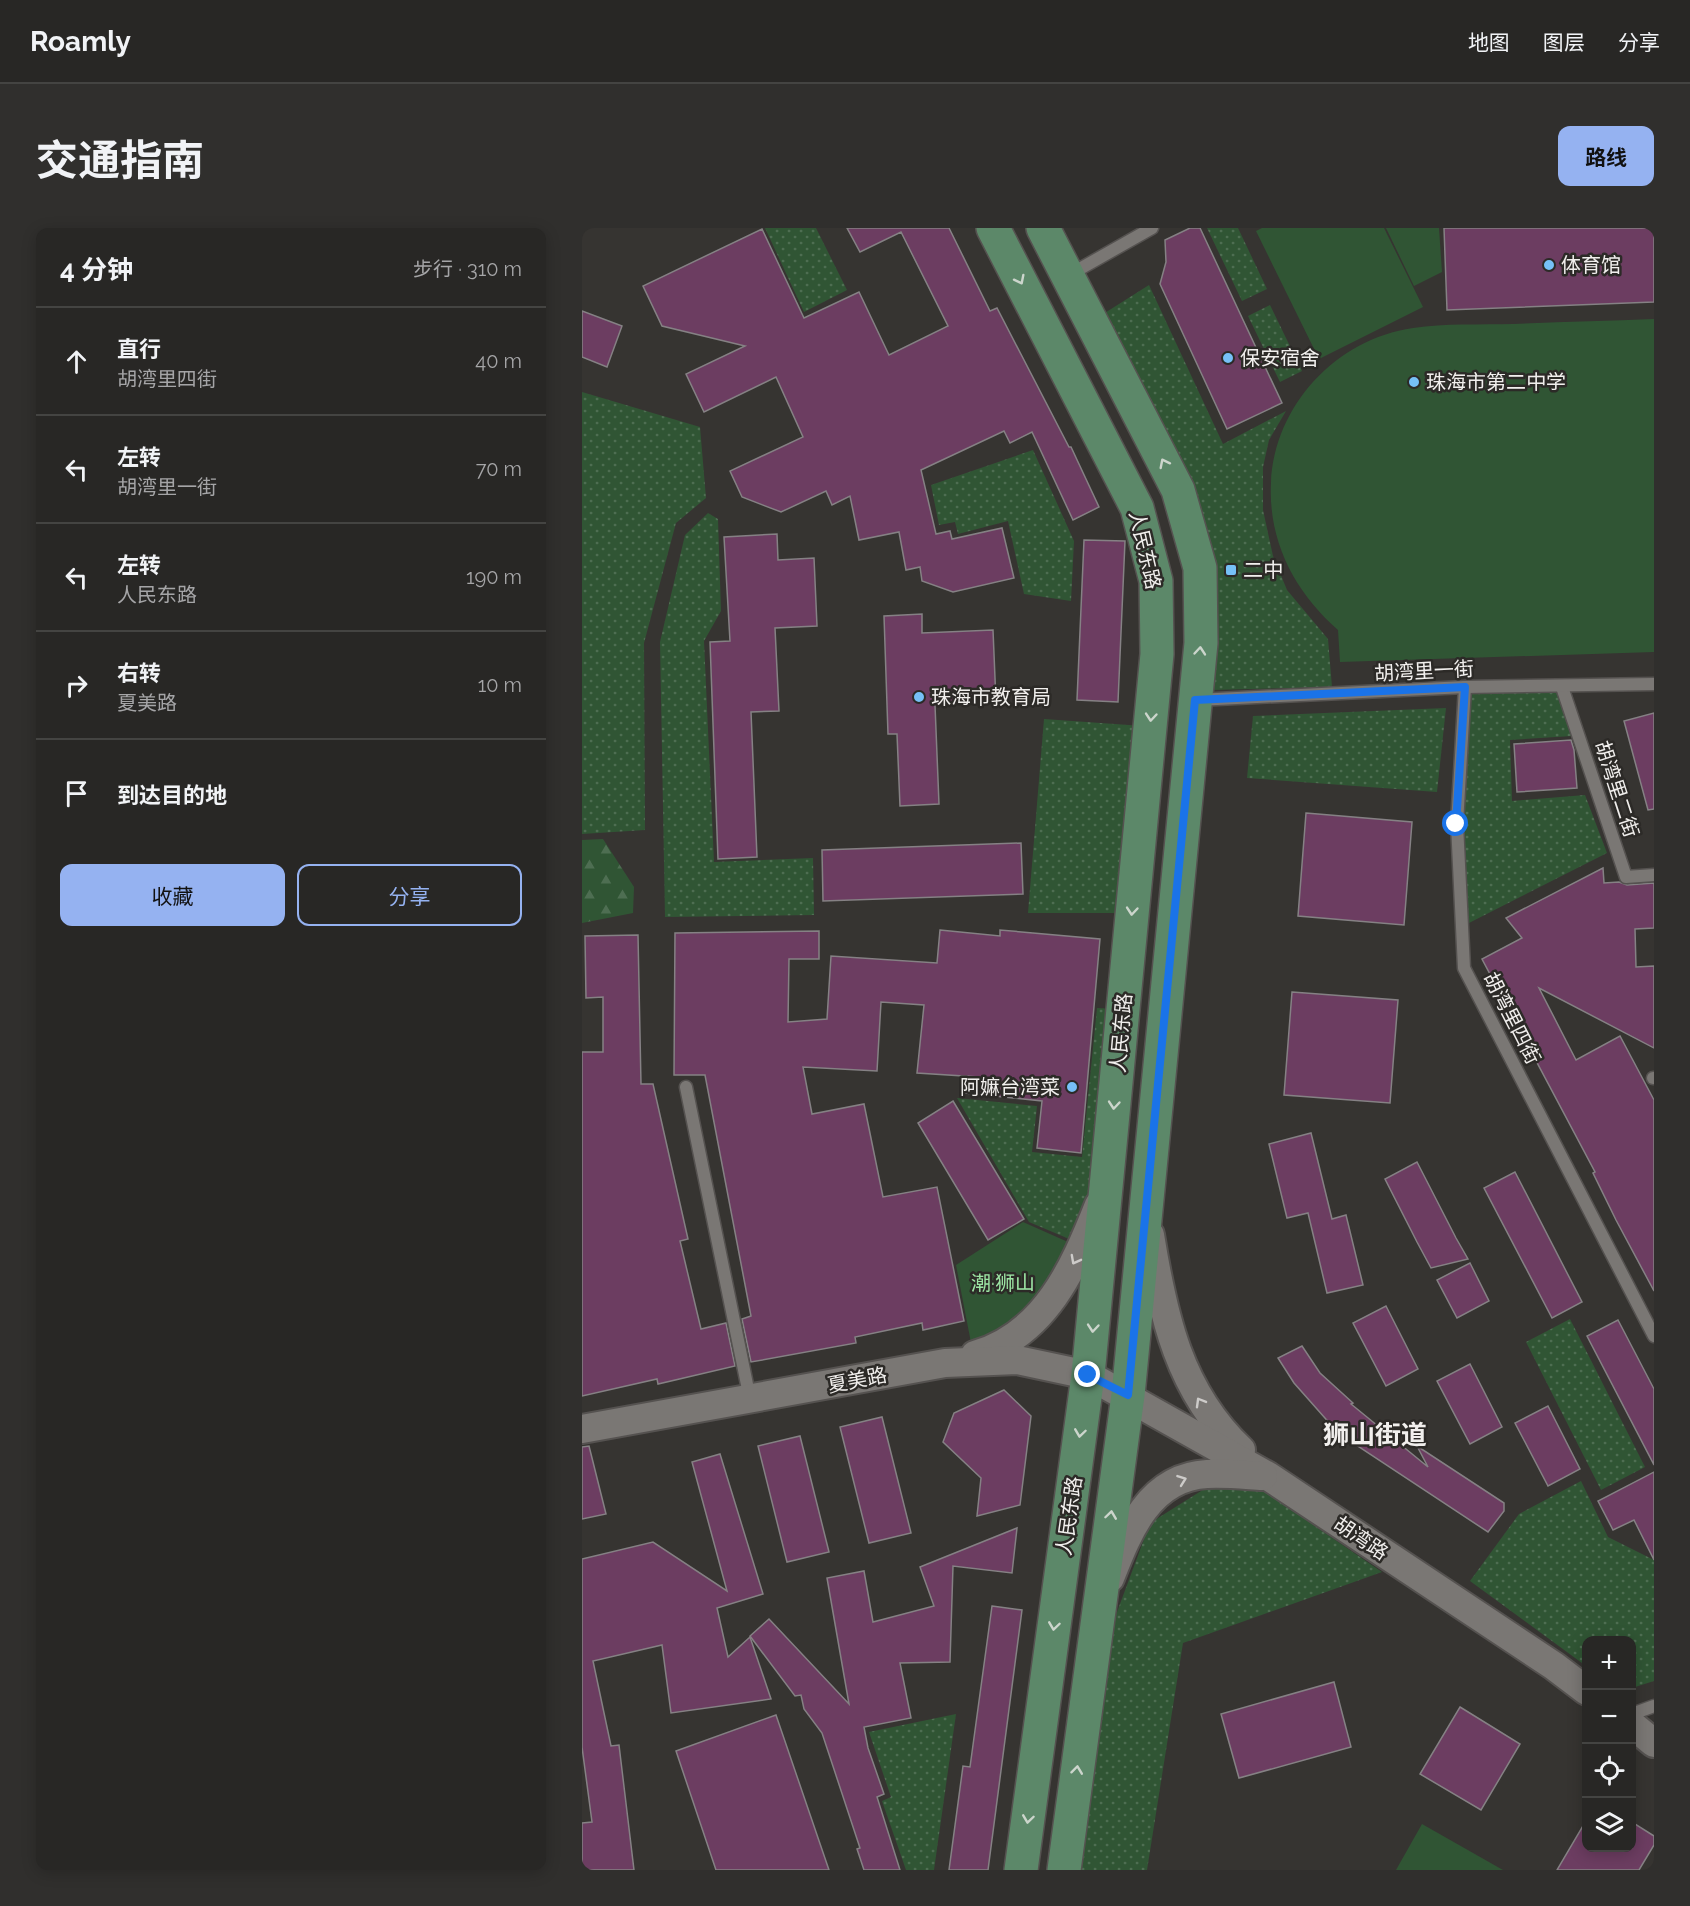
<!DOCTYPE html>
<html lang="zh">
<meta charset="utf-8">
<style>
:root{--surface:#282725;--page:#302f2d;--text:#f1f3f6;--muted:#a5a5a7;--line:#444442;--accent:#95b2f1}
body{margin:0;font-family:Raleway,"Noto Sans SC",sans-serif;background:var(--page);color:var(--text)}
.controls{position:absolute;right:18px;bottom:18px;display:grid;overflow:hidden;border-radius:12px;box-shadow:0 3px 15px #0003}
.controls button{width:54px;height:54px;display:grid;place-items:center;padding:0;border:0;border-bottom:2px solid var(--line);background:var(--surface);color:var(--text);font:30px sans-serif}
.stop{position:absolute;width:18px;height:18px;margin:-14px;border:4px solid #1a73e8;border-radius:50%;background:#fff}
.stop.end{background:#1a73e8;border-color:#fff;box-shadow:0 2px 6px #0008}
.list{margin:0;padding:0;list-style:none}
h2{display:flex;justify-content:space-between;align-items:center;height:78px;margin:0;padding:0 24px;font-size:26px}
h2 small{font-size:20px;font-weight:400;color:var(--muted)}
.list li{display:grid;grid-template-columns:39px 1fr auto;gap:18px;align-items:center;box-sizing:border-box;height:108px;padding:0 24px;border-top:2px solid var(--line)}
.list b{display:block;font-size:22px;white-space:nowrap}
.list p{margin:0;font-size:20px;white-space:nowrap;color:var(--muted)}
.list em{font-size:20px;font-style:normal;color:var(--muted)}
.actions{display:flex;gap:12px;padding:18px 24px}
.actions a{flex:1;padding:14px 0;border:2px solid var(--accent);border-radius:12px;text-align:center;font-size:21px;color:var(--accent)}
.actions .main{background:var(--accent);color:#111}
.icon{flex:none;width:33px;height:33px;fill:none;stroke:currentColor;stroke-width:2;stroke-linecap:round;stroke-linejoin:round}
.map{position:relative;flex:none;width:1072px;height:1642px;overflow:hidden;border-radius:12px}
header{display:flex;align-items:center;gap:36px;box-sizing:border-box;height:84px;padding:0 30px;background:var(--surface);border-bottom:2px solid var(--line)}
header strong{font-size:28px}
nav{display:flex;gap:33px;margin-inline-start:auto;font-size:21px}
.intro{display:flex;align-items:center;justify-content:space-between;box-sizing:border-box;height:144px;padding:0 36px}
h1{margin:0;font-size:42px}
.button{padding:15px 27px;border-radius:12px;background:var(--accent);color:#111;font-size:21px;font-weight:700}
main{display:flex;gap:36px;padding:0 36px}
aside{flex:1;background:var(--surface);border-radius:12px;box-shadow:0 3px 15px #0003}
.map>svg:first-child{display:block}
.grass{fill:url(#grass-dots)}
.forest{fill:url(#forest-firs)}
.green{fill:#305534}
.building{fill:#6c3d61;stroke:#858184;stroke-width:1.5}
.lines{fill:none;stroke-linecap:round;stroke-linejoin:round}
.service-casing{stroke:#555250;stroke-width:15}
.tertiary-casing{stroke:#555250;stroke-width:32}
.primary-casing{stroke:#555250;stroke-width:36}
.service{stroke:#7a7774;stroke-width:12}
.tertiary{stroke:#7a7774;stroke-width:28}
.primary{stroke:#5c8869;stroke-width:33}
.oneway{stroke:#ccd5cc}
.oneway2{stroke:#cdcbc9}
.route{stroke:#1a73e8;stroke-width:8}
.poi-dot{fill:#76c0f7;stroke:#2c2a27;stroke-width:2}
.labels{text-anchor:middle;stroke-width:5;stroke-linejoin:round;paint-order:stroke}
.poi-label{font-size:20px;fill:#f1efed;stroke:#2c2a27;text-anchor:start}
.street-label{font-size:20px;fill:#f1efed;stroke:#2c2a27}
.park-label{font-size:20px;fill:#9de5a4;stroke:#2c2a27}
.district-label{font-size:26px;font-weight:bold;fill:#f1efed;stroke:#2c2a27}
</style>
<header>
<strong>Roamly</strong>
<nav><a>地图</a><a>图层</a><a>分享</a></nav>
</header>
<div class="intro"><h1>交通指南</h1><a class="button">路线</a></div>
<main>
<aside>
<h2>4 分钟<small>步行 · 310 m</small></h2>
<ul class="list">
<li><svg class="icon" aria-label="ahead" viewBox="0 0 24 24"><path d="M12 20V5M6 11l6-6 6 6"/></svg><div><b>直行</b><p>胡湾里四街</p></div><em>40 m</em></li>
<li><svg class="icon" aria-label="left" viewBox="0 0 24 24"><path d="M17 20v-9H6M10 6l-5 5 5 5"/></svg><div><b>左转</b><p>胡湾里一街</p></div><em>70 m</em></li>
<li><svg class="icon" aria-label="left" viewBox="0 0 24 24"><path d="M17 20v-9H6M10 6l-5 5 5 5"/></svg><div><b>左转</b><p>人民东路</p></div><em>190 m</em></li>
<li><svg class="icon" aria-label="right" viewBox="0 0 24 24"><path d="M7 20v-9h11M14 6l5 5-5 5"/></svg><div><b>右转</b><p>夏美路</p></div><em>10 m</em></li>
<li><svg class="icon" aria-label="arrive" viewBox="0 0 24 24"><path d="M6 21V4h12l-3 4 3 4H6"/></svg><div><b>到达目的地</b></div></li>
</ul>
<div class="actions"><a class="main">收藏</a><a>分享</a></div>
</aside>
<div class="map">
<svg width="1072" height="1642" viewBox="0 0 1072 1642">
<defs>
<pattern id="grass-dots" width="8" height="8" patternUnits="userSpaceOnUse" patternTransform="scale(1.5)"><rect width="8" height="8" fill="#305534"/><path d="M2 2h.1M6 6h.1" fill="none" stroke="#4e6e52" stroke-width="1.8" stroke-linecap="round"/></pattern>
<pattern id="forest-firs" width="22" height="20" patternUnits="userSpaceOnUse" patternTransform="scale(1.5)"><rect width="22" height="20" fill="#305534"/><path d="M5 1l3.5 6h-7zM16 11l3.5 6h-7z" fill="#4e6e52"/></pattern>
</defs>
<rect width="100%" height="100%" fill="#363431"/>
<g class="grass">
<polygon points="183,0 234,0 265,62 222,84"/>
<polygon points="625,0 656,0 685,61 660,73"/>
<polygon points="567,57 641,216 704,183 687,212 681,239 681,282 691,328 705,362 746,411 750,459 630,462 628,342 518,88"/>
<polygon points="688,77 720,143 698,154 666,88"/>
<polygon points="0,164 118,199 124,270 94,295 62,415 63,602 0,606"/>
<polygon points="451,222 492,313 489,373 442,366 426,293 376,306 373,294 357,297 349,257"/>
<polygon points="126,285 136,291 139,383 122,413 132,634 231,630 232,687 83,689 78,414 103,307"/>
<polygon points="887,463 976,464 990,508 928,512 930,573 1003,567 1025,625 885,696 882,597"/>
<polygon points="864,480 855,564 665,550 671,488"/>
<polygon points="462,491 561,498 545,685 446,685"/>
<polygon points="515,780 536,781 519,953 492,1013 447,994 375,870 455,878 450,924 500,929"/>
<polygon points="988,1091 1063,1239 1019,1262 944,1114"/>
<polygon points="999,1253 1026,1309 1072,1332 1072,1453 1050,1460 1050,1412 1005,1412 1004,1438 888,1353 937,1286"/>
<polygon points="627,1258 683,1264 800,1344 601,1415 565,1642 496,1642 525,1411 568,1295"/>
<polygon points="374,1486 352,1642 324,1642 300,1573 309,1569 287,1504"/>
</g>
<polygon class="forest" points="21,611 52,659 51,685 0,695 0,612"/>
<g class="green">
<polygon points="680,0 802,0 841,79 737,131 674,3"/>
<polygon points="804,0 857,0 860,44 832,58"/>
<path d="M1072,91V424L758,434L756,402C713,364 686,314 689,255C692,178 754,111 831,100C863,95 898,97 931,96C978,94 1025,93 1072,91Z"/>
<polygon points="441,994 495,1018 452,1080 390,1120 374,1037"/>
<polygon points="840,1596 921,1642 814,1642"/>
</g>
<g class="building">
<polygon points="265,0 367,0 408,83 415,80 487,219 489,219 517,279 491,292 450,204 428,215 422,203 339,242 354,306 368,303 370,311 420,300 432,350 371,364 340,353 338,339 324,342 317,304 277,312 268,268 250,277 244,263 199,284 160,269 148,243 221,209 194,149 122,184 104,146 163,118 80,98 61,58 180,1 222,90 277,64 307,127 366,98 319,4 278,24"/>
<polygon points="608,0 618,0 700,175 645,201 578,56 584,34 583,12"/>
<polygon points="862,0 1072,0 1072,74 865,82"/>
<polygon points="0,83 40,98 25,139 0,129"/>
<polygon points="195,306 196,332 232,330 235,398 193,400 197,483 169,484 175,629 136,631 128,414 148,413 142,309"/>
<polygon points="502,312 543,313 536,474 495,472"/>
<polygon points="340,386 340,405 411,402 414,474 353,477 357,576 318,578 315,506 306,506 302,388"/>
<polygon points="1072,485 1072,581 1066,582 1042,493"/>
<polygon points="989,512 992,522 995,560 935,564 932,516"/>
<polygon points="724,585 830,594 822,697 716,688"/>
<polygon points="439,615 441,666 241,673 240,622"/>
<polygon points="1021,640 1022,655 1037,654 1045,657 1072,655 1072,700 1053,701 1054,739 1072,738 1072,820 957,760 994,832 1038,808 1072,872 1072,1063 1034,992 1011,945 1013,944 900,731 940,710 924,690"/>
<polygon points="358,702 418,708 418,702 518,711 499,925 455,920 460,873 383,865 398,857 397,849 335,845 342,777 299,774 295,843 221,839 230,886 282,876 301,969 355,959 382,1093 341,1102 340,1095 273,1109 274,1115 169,1134 160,1091 169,1088 123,847 92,847 93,705 237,703 237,731 207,731 206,794 245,791 249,728 355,735"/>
<polygon points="56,707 59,856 71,856 106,1011 98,1013 119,1101 144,1095 153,1138 76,1156 75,1151 0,1168 0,824 21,824 21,769 4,770 3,708"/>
<polygon points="710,764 816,772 808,875 702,867"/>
<polygon points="371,873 442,991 406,1012 336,895"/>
<polygon points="729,905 750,991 764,987 781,1057 745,1065 726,985 705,990 687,916"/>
<polygon points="835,934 874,1010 886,1031 849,1040 835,1014 803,951"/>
<polygon points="933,944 1000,1074 970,1090 902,960"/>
<polygon points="888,1035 907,1073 875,1090 855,1052"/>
<polygon points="804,1078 836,1141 804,1158 771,1095"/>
<polygon points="1036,1092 1072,1161 1072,1237 1005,1108"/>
<polygon points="720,1118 738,1145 771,1175 769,1176 846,1239 835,1218 922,1275 922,1283 906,1304 768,1213 750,1198 712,1155 696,1130"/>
<polygon points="888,1136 920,1199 888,1216 855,1153"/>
<polygon points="422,1162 449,1188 438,1277 395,1288 399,1250 361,1214 372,1185"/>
<polygon points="966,1178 998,1241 966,1258 933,1195"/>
<polygon points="300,1189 329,1305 287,1315 258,1199"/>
<polygon points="218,1208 247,1324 205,1334 176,1218"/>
<polygon points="7,1218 24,1286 0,1291 0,1219"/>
<polygon points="138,1226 181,1366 135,1380 146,1429 168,1409 189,1471 89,1485 80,1417 11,1433 29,1518 37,1517 52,1642 0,1642 0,1595 10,1594 0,1519 0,1331 71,1314 145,1363 110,1234"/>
<polygon points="1072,1244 1072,1332 1052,1292 1031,1302 1016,1273"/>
<polygon points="435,1300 430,1345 371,1338 368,1434 318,1435 329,1490 282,1499 286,1520 302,1566 295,1569 318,1642 282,1642 275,1621 278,1620 240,1505 222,1481 219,1467 213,1468 168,1408 187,1391 267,1476 245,1350 282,1343 291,1394 352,1378 338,1339"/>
<polygon points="410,1378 440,1382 406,1642 367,1642 381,1538 388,1539"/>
<polygon points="752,1454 769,1519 657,1550 639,1486"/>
<polygon points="878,1479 938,1516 899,1582 838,1546"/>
<polygon points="194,1487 247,1642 134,1642 94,1523"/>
<polygon points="1005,1591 1005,1620 1050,1620 1050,1594 1072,1608 1072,1617 1057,1642 975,1642"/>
</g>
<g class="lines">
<defs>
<g id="service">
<polyline points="487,47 570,0"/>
<polyline points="883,459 875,596 882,740 1072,1108"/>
<polyline points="980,459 1044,649 1072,647"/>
<polyline points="615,472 883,459 1072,456"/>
<polyline points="1071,850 1072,850"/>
<polyline points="104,859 168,1171"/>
<polyline points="1050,1486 1072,1478"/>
</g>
<g id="tertiary">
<path d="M568,1007C581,1088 597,1163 659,1222"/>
<path d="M393,1127C463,1107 492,1040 517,977"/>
<polyline points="0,1201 363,1135 435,1132 506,1147 686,1248 972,1438 1005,1463"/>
<path d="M528,1350C546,1304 567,1249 625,1246C644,1245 663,1247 681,1248"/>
<polyline points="1050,1497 1072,1515"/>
</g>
<g id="primary">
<polyline points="411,0 555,280 574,353 575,426 506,1147 439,1642"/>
<polyline points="461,0 596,262 618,340 619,415 546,1167 482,1642"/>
</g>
</defs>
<use href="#service" class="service-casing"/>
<use href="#tertiary" class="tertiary-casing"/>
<use href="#primary" class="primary-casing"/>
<use href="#service" class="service"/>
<use href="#tertiary" class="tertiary"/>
<use href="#primary" class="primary"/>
</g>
<defs><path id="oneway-chevron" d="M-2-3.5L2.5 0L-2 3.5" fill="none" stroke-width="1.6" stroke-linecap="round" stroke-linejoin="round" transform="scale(1.5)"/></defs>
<g class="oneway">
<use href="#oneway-chevron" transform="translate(438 52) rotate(63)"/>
<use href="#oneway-chevron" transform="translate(582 235) rotate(-117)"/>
<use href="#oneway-chevron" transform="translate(618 423) rotate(-85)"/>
<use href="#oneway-chevron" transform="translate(569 489) rotate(95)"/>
<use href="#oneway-chevron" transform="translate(550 683) rotate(95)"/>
<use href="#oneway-chevron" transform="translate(532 877) rotate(95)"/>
<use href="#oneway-chevron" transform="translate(511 1100) rotate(95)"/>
<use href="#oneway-chevron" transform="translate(498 1205) rotate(98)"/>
<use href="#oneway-chevron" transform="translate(529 1287) rotate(-82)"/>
<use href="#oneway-chevron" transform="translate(472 1398) rotate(98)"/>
<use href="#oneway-chevron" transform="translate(495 1542) rotate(-83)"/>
<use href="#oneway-chevron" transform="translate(446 1591) rotate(98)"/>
</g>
<g class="oneway2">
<use href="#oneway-chevron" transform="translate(493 1032) rotate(118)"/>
<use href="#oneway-chevron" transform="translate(618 1174) rotate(-120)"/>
<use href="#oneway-chevron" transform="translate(600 1252) rotate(-20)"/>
</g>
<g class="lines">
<polyline class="route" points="506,1147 546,1167 613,472 883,459 874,596"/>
</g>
<g class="poi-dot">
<circle cx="967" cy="37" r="6"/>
<circle cx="646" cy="130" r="6"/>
<circle cx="832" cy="154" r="6"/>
<rect x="643" y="336" width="12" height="12" rx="3"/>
<circle cx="337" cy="469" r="6"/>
<circle cx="490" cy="859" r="6"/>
</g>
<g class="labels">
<g class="poi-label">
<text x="979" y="44">体育馆</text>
<text x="658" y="137">保安宿舍</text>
<text x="844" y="161">珠海市第二中学</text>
<text x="661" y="349">二中</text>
<text x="349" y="476">珠海市教育局</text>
<text x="478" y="866" text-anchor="end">阿嫲台湾菜</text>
</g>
<g class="street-label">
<text transform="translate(563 322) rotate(77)" y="7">人民东路</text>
<text transform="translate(842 443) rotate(-3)" y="7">胡湾里一街</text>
<text transform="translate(1035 561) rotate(72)" y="7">胡湾里二街</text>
<text transform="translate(930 790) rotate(63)" y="7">胡湾里四街</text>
<text transform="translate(539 805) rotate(-85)" y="7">人民东路</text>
<text transform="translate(275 1152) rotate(-11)" y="7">夏美路</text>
<text transform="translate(487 1288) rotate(-82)" y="7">人民东路</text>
<text transform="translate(779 1310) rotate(34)" y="7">胡湾路</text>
</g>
<g class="park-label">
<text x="421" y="1062">潮·狮山</text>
</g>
<g class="district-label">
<text x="793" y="1216">狮山街道</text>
</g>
</g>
</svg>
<div class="controls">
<button>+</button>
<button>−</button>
<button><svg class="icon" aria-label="locate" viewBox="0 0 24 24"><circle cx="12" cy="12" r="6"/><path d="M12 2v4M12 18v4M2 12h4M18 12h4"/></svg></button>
<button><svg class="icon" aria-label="layers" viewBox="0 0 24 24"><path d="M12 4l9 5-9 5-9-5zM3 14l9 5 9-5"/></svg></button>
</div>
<div class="stop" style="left:874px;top:596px"></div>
<div class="stop end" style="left:506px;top:1147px"></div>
</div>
</main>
